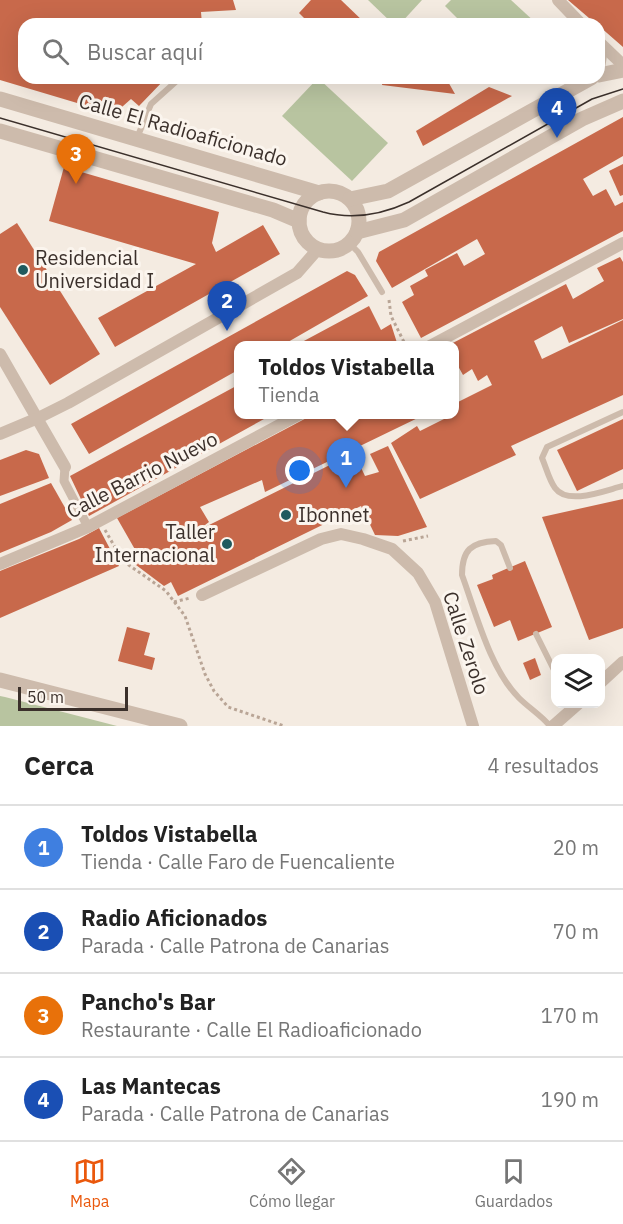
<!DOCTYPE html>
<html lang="es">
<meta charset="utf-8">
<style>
:root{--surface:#fff;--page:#f2f2f2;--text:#222;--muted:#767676;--line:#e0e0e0;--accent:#ea580c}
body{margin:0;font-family:"IBM Plex Sans",sans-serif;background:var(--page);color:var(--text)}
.controls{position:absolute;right:18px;bottom:18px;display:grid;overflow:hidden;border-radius:12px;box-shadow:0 6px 24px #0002}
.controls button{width:54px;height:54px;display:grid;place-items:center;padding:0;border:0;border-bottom:2px solid var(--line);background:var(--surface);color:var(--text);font:30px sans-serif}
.scale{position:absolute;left:18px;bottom:15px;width:110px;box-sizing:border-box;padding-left:6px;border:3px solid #3b302b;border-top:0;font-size:16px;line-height:21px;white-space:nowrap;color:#3b302b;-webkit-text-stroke:4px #fbf5ee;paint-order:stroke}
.you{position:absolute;left:300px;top:471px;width:21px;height:21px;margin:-15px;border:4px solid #fff;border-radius:50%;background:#1a73e8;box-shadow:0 0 0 9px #1a73e833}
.badge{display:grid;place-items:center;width:39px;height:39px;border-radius:50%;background:var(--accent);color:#fff;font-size:20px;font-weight:700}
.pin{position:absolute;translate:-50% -50px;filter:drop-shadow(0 2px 3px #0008)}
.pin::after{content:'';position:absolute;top:32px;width:21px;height:18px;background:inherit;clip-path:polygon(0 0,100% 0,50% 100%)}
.popup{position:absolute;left:234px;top:341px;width:225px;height:78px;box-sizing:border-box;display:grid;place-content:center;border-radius:12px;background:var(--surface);filter:drop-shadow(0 2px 4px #0005);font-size:20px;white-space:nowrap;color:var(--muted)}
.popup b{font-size:22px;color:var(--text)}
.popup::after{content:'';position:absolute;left:50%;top:100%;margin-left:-12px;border:12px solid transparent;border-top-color:var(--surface)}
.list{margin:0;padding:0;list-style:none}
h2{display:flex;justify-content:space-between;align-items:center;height:78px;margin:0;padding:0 24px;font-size:26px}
h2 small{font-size:20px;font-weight:400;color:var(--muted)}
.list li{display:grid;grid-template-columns:39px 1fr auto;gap:18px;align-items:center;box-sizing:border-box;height:84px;padding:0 24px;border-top:2px solid var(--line)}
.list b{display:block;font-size:22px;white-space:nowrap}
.list p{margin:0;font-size:20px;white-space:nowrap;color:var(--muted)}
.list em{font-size:20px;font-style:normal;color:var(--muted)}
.icon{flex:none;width:33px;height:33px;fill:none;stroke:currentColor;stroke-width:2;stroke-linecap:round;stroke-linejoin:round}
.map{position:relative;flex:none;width:623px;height:726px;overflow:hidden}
.search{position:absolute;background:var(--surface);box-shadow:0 6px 24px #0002;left:18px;right:18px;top:18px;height:66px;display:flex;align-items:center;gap:15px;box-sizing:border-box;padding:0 21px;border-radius:18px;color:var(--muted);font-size:22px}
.sheet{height:414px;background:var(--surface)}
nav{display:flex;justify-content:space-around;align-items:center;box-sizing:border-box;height:84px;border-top:2px solid var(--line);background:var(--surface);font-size:16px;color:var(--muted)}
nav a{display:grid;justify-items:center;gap:3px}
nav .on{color:var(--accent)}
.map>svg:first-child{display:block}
.green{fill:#b8c4a0}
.building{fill:#c8694b}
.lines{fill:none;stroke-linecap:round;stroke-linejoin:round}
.path{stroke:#b9a596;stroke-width:3;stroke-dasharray:3 3;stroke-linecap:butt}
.service{stroke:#cdbbac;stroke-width:6}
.pedestrian{stroke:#cdbbac;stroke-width:9}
.minor{stroke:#cdbbac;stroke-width:12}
.tertiary{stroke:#cdbbac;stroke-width:15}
.tram{stroke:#3b302b;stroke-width:1.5}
.poi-dot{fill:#1f5a5e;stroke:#fbf5ee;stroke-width:2}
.labels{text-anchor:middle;stroke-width:6;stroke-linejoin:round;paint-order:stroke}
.street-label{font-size:20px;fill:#3b302b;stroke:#fbf5ee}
.poi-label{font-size:20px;fill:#3b302b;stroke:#fbf5ee;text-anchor:start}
</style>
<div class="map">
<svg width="623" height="726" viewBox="0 0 623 726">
<rect width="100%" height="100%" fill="#f4ebe1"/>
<g class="green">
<polygon points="368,0 422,0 400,24 393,24"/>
<polygon points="451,0 511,0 537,24 463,24 445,6"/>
<polygon points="318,78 388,143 352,181 282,116"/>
<polygon points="0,696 5,697 117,726 0,726"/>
</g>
<g class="building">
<polygon points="0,0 233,0 236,10 201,12 202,24 24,24 24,78 166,78 139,106 131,99 114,114 0,80"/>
<polygon points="311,0 341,0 366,24 310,24 299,13"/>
<polygon points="568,0 623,0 623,47 599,26 599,24 596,24"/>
<polygon points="383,78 446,78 455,94 382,85"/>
<polygon points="489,87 512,96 423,146 416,131"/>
<polygon points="623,117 623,156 583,179 593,196 606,189 615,206 623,202 623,231 421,338 402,302 414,295 410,286 428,276 425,270 457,253 464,266 485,254 477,239 392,288 376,261 379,252"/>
<polygon points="623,164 623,195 620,196 609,171"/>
<polygon points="64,167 219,212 212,243 216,252 263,225 280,254 115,347 98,318 196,264 49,221"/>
<polygon points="17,223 100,354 50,385 0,307 0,234"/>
<polygon points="620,257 623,262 623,319 569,343 562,326 534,341 542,359 623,320 623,395 511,446 516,455 420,499 391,443 417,426 420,431 446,418 444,414 454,414 454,404 492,385 487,375 478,381 472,369 463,375 458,366 454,368 454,346 447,346 566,284 573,299 604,281 597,268"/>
<polygon points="347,271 355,275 368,296 281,346 238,346 238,370 89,454 71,424"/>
<polygon points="369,306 381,330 391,324 398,346 303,346 302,342"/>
<polygon points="238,385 238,414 273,414 89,516 70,476"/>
<polygon points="314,414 426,414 265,492 262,480 200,507 209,522 197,531 354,453 365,476 379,472 370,454 388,446 427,527 398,536 375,535 361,506 178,596 171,582 164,586 128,559 137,553 117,518"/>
<polygon points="623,419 623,469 577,491 557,450"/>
<polygon points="26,450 39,454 49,478 0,496 0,460"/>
<polygon points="51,483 72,520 51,532 0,553 0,504"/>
<polygon points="623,499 623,628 589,640 542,517"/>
<polygon points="99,528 119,566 0,618 0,571 79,539"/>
<polygon points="525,561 552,627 518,641 510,620 494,627 477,585 493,579 492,575"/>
<polygon points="127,627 150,633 144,655 155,658 152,670 118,661"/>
<polygon points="535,658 541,675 530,680 523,663"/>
</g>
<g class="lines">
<g class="path">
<polyline points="389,300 391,316 406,346"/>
<polyline points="105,530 123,561 166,591 185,616 205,674 214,691 228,707 284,726"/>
<polyline points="403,541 428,536"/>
<polyline points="174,602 190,598"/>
</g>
<g class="service">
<polyline points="137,138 151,104 180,78"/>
<polyline points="349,243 358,252 382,292"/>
<path d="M623,412L547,447L542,458C546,467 549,480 555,488C568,506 606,490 623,486"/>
<path d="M510,568L501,545L496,541C471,542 462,550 462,575C476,613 490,669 519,698C529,708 541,715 550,726"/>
<polyline points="536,634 556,674"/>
</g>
<polyline class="pedestrian" points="65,467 64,481 88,527"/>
<g class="minor">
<polyline points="558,0 581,24"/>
<polyline points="599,42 623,65"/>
<polyline points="599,50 601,55 599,68"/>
<polyline points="430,346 623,243"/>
<polyline points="0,354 65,467"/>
<polyline points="0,434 38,418 68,403 297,273 318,249"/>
<polyline points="0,564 88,527 300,414"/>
<polyline points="202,595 321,539 341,534 363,539 392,549 418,573 435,602 473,726"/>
<polyline points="600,683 623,662"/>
<polyline points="553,726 578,704"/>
</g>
<g class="tertiary">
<polyline points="599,75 623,70"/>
<polyline points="0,99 319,193"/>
<polyline points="0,131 273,210 299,221"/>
<circle cx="329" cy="221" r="30"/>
<polyline points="350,199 388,191 591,78"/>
<polyline points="357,232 404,220 582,119 623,101"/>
<polyline points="0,680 180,726"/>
</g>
<path class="tram" d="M0,118L323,212C353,220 381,215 409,202L592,99L623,89"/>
</g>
<g class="poi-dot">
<circle cx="23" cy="270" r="6"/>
<circle cx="286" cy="515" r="6"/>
<circle cx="227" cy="544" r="6"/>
</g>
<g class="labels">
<g class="street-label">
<text transform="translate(183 130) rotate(16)" y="7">Calle El Radioaficionado</text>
<text transform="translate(142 475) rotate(-27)" y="7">Calle Barrio Nuevo</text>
<text transform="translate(466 643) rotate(72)" y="7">Calle Zerolo</text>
</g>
<g class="poi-label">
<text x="35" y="265">Residencial<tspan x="35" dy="23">Universidad I</tspan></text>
<text x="298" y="522">Ibonnet</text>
<text x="215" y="539" text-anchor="end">Taller<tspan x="215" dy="23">Internacional</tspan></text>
</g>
</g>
</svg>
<div class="controls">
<button><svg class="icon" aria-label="layers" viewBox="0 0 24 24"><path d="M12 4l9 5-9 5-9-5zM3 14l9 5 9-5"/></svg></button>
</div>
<div class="scale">50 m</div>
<div class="you"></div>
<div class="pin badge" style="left:346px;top:488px;background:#3f7fe0">1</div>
<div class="popup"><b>Toldos Vistabella</b>Tienda</div>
<div class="pin badge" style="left:227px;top:331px;background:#1a4fb4">2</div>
<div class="pin badge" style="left:76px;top:184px;background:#e8710a">3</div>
<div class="pin badge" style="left:557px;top:138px;background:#1a4fb4">4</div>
<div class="search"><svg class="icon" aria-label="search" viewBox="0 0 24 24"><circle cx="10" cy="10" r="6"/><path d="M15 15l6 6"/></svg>Buscar aquí</div>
</div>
<section class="sheet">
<h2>Cerca<small>4 resultados</small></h2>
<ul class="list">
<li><span class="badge" style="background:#3f7fe0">1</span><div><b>Toldos Vistabella</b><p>Tienda · Calle Faro de Fuencaliente</p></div><em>20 m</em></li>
<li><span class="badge" style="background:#1a4fb4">2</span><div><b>Radio Aficionados</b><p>Parada · Calle Patrona de Canarias</p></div><em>70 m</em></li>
<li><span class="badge" style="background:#e8710a">3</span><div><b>Pancho's Bar</b><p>Restaurante · Calle El Radioaficionado</p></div><em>170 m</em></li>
<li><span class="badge" style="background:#1a4fb4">4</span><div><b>Las Mantecas</b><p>Parada · Calle Patrona de Canarias</p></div><em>190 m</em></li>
</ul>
</section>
<nav>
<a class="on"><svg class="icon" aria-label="map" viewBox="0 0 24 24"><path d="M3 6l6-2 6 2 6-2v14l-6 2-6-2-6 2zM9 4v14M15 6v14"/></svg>Mapa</a>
<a><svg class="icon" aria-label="directions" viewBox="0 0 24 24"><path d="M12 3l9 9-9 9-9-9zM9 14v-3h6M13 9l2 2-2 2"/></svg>Cómo llegar</a>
<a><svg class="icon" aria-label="saved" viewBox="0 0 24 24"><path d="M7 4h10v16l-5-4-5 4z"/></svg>Guardados</a>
</nav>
